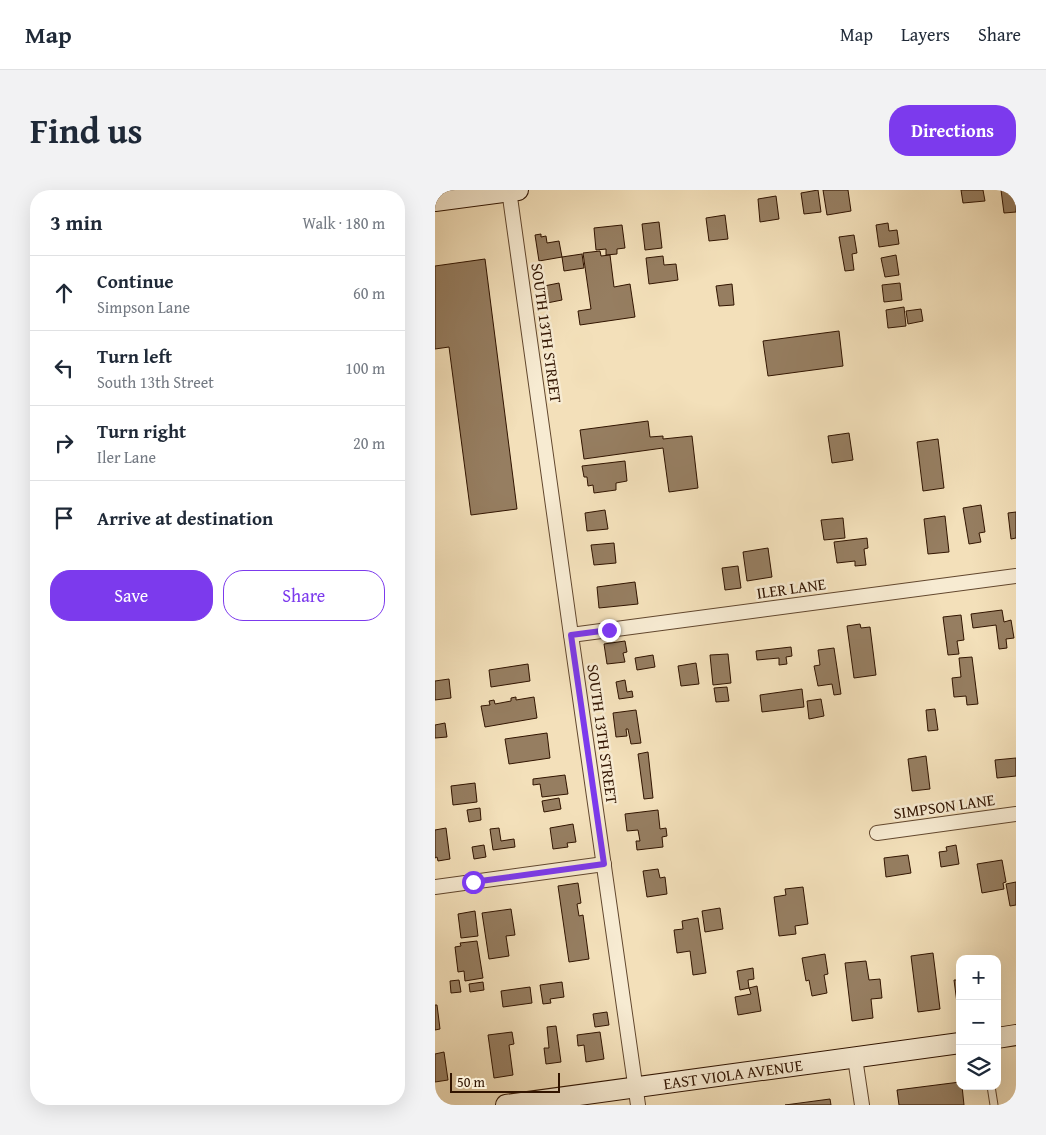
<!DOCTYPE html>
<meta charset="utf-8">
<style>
:root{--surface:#fff;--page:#f2f2f3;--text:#1f2937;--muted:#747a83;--line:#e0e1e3;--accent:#7c3aed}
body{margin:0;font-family:"Gentium Book Plus",serif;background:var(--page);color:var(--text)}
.controls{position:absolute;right:15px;bottom:15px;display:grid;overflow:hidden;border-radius:10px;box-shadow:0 5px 20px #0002}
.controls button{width:45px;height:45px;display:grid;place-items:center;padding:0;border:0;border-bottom:1px solid var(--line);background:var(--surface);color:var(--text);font:25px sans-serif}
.scale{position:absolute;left:15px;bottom:12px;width:110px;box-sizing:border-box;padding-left:5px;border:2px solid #311400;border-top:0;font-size:14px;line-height:18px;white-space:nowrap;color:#311400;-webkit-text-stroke:4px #f7ebd2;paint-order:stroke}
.stop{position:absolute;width:15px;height:15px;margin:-11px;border:4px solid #7c3aed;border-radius:50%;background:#fff}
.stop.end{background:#7c3aed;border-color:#fff;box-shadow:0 1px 5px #0008}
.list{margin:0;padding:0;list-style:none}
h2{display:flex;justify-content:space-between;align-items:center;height:65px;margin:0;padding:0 20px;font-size:21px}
h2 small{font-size:16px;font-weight:400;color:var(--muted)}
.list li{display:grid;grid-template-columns:32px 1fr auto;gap:15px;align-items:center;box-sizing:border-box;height:75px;padding:0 20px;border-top:1px solid var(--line)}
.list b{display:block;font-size:19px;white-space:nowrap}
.list p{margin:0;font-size:16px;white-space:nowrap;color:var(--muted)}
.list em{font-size:16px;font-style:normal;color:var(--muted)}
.actions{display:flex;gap:10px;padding:15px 20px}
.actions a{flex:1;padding:11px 0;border:1px solid var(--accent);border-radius:20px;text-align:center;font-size:18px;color:var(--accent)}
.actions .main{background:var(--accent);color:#fff}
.icon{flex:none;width:28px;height:28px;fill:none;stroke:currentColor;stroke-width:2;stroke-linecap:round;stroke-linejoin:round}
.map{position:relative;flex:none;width:581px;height:915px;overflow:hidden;border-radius:20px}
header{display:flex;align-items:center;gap:30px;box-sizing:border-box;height:70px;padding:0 25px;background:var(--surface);border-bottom:1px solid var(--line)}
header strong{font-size:24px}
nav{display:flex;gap:28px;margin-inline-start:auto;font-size:18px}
.intro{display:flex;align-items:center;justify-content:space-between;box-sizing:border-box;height:120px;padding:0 30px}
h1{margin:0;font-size:35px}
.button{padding:12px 22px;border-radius:20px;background:var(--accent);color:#fff;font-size:18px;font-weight:700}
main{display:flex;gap:30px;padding:0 30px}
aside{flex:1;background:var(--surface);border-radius:20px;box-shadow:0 5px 20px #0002}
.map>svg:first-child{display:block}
.building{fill:#967e61;stroke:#311400}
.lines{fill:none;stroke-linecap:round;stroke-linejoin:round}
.lane-casing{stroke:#62472e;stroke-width:9}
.street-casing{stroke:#62472e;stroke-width:16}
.secondary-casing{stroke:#311400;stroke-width:22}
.lane{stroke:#f7ebd2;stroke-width:7}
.street{stroke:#f7ebd2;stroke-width:14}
.secondary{stroke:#f7ebd2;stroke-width:20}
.route{stroke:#7c3aed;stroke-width:6}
.labels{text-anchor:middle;stroke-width:5;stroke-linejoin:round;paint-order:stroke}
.street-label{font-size:16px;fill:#311400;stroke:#f7ebd2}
</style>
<header>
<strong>Map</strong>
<nav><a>Map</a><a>Layers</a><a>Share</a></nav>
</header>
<div class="intro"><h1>Find us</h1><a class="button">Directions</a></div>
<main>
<aside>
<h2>3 min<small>Walk · 180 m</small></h2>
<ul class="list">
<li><svg class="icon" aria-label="ahead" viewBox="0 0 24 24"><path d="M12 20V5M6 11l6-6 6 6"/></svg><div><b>Continue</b><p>Simpson Lane</p></div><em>60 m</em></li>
<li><svg class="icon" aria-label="left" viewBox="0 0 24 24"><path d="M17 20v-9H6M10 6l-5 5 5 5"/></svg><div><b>Turn left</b><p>South 13th Street</p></div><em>100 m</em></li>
<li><svg class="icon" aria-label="right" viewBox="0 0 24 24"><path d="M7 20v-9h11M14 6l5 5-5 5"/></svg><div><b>Turn right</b><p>Iler Lane</p></div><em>20 m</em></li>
<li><svg class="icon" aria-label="arrive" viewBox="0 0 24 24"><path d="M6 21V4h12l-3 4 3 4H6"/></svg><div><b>Arrive at destination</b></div></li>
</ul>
<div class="actions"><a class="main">Save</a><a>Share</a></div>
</aside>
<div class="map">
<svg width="581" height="915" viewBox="0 0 581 915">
<rect width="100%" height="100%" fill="#f3e0ba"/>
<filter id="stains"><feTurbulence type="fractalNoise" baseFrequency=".004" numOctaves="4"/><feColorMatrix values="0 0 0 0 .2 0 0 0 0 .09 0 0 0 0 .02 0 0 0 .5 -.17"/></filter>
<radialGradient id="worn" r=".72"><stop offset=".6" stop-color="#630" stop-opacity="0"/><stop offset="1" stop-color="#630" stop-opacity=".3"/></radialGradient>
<g class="building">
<polygon points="383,0 386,22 369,24 366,3"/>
<polygon points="388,0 413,0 416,21 392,25"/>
<polygon points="526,0 548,0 550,11 528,13"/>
<polygon points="566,0 581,0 581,22 569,23"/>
<polygon points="341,6 344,29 325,32 323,9"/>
<polygon points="290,25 293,49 274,51 271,28"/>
<polygon points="224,32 227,58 210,60 207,34"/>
<polygon points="453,33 454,41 462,40 464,54 444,57 441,35"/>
<polygon points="187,35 190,58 182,59 182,64 171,65 171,59 161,60 159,38"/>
<polygon points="106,44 106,47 111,46 112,53 124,51 127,67 104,71 100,45"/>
<polygon points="419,45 422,63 417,64 419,80 410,81 404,47"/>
<polygon points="165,61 166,66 175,65 179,97 195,94 200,127 145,135 143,121 156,119 148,63"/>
<polygon points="147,64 149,78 129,81 127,67"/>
<polygon points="461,65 464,85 450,87 446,68"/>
<polygon points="228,66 229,75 241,74 243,90 214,94 211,68"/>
<polygon points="50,69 82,319 36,325 14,157 0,159 0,76"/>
<polygon points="124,93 127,110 112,113 109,96"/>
<polygon points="465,93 467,110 449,112 447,95"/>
<polygon points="297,94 299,115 284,116 281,96"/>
<polygon points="469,117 471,136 453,138 451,120"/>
<polygon points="486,119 488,131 473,134 471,121"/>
<polygon points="404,141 408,176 333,186 328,151"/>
<polygon points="213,231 215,247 228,246 228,249 257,246 263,298 234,302 228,258 149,269 145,240"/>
<polygon points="414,243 418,270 397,273 393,246"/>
<polygon points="503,249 509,298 488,301 482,252"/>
<polygon points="190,271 192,291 181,293 181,300 159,303 158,295 153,296 152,287 149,287 147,276"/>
<polygon points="546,315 550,342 544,343 546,352 534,354 528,318"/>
<polygon points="170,320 173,339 152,341 150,323"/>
<polygon points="581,322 581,348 576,349 573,323"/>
<polygon points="510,326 514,362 493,364 489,329"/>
<polygon points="408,328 410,348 389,350 386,330"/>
<polygon points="432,348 433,358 429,359 431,375 420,376 420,371 402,373 399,352"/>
<polygon points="179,353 181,373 159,375 156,355"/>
<polygon points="333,358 337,387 312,391 308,362"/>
<polygon points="303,376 306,398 290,400 287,378"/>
<polygon points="200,392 203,414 164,418 162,397"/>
<polygon points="567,420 569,432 576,430 579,448 571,449 572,458 564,459 561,435 538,438 536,424"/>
<polygon points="526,425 529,450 522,451 524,464 513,465 508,427"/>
<polygon points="425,434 426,438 435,437 441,485 419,488 412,436"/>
<polygon points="190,451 192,462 188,463 190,472 172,474 169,454"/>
<polygon points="356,457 357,466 351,467 352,474 344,475 344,468 322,470 321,461"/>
<polygon points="399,458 406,504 399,505 397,494 383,496 379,476 385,475 383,460"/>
<polygon points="293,464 296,493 278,495 275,465"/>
<polygon points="218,465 220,477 202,480 200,468"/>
<polygon points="537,467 543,514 532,515 531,506 519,507 517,488 526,487 524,468"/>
<polygon points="261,473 264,494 246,496 243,476"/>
<polygon points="93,474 95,491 56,497 54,480"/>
<polygon points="14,489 16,508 0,510 0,491"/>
<polygon points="190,490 192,502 197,501 198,507 184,509 181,492"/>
<polygon points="292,497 294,511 281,512 279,498"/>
<polygon points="367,499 369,517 327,522 325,505"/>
<polygon points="81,507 81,510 99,507 102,528 50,537 46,516 55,515 54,511 59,510 60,514 76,511 76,508"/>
<polygon points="386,509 389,526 374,529 372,511"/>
<polygon points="500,519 503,540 493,541 491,520"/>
<polygon points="201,520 206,553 196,554 193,539 191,539 192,546 181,547 178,523"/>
<polygon points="10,533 12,547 0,548 0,535"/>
<polygon points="112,543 115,568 74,574 70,549"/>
<polygon points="213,562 218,608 209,609 203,564"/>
<polygon points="491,566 495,599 477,601 473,569"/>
<polygon points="581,568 581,586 562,588 560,570"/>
<polygon points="130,585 133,604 107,607 105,594 98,595 98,589"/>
<polygon points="40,593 42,612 18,615 16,596"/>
<polygon points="124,608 126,619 109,622 107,611"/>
<polygon points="45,618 46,630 34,632 32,620"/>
<polygon points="223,620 225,639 231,638 232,646 227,647 228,657 202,660 201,651 205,651 203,640 192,641 190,624"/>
<polygon points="138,634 141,652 132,653 133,657 118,659 115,638"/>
<polygon points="11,638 15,669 3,671 2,667 0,668 0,640"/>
<polygon points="64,638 66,651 79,649 80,657 58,660 55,639"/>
<polygon points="49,655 51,667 39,669 37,657"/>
<polygon points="521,655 524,674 506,677 504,662 512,661 511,657"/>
<polygon points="473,665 476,683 451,687 449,668"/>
<polygon points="567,670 571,692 568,693 569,699 547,703 542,674"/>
<polygon points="223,679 225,688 230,687 232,704 212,707 208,681"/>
<polygon points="581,692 581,715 575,716 571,694"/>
<polygon points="143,693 146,713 142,714 144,726 148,725 154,769 134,772 123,696"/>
<polygon points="368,697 373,734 360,736 361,744 344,746 339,707 351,705 350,699"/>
<polygon points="285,718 288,739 270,742 267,721"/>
<polygon points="76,719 80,745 71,746 74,766 54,769 47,723"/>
<polygon points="40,721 43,746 26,748 23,724"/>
<polygon points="263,728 271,783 258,785 255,761 242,763 239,740 248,739 247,731"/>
<polygon points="42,751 48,788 30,791 29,781 23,782 20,757 26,756 25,753"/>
<polygon points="498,763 505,819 483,822 476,766"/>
<polygon points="390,764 393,784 389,785 392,803 377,806 374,790 371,791 367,768"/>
<polygon points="431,771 434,790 445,789 447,808 436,809 438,828 417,831 410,773"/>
<polygon points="318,778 319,789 313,790 314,798 305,800 302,781"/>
<polygon points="24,790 26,802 16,803 15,791"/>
<polygon points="519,790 525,790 525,813 522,813"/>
<polygon points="48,792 49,800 35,802 34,794"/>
<polygon points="127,792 129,807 115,809 116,813 108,814 105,795"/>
<polygon points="322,796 326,821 303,825 300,807 316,804 314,798"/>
<polygon points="95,797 97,813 68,817 66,801"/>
<polygon points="0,815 2,815 5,839 0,840"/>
<polygon points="172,822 174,835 160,837 158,824"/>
<polygon points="121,836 126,872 111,874 109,858 114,858 112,837"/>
<polygon points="77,842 79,854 74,855 78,885 59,888 53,845"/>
<polygon points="165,842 169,869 151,872 149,855 143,856 142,845"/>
<polygon points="9,862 13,890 0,892 0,864"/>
<polygon points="525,892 525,896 527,896 529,915 464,915 462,900"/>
<polygon points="395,909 396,915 350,915"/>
</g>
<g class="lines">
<defs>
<polyline id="lane" points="556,896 559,915"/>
<g id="street">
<polyline points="74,0 136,445 203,915"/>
<polyline points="136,445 581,386"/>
<polyline points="442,643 581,624"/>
<polyline points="0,697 169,674"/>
<polyline points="420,868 427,915"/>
</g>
<g id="secondary">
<polyline points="0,11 83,0"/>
<polyline points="562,848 581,845"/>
<path id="s1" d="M71,915L525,853"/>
</g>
</defs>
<use href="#lane" class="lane-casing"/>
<use href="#street" class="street-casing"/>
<use href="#secondary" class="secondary-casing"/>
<use href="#lane" class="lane"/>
<use href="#street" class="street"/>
<use href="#secondary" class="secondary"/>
</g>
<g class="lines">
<polyline class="route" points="38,692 169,674 136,445 174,440"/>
</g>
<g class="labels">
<g class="street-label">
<text transform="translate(112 143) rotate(82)" y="6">SOUTH 13TH STREET</text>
<text transform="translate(356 398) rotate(-8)" y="6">ILER LANE</text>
<text transform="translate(168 544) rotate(82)" y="6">SOUTH 13TH STREET</text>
<text transform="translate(509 616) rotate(-8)" y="6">SIMPSON LANE</text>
<text dy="6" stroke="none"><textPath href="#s1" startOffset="229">EAST VIOLA AVENUE</textPath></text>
</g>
</g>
<rect width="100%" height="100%" filter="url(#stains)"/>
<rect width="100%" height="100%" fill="url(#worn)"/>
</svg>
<div class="controls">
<button>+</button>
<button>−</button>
<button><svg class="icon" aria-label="layers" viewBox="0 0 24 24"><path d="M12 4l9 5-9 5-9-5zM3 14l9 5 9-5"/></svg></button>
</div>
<div class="scale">50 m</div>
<div class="stop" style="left:38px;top:692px"></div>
<div class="stop end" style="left:174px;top:440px"></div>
</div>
</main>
